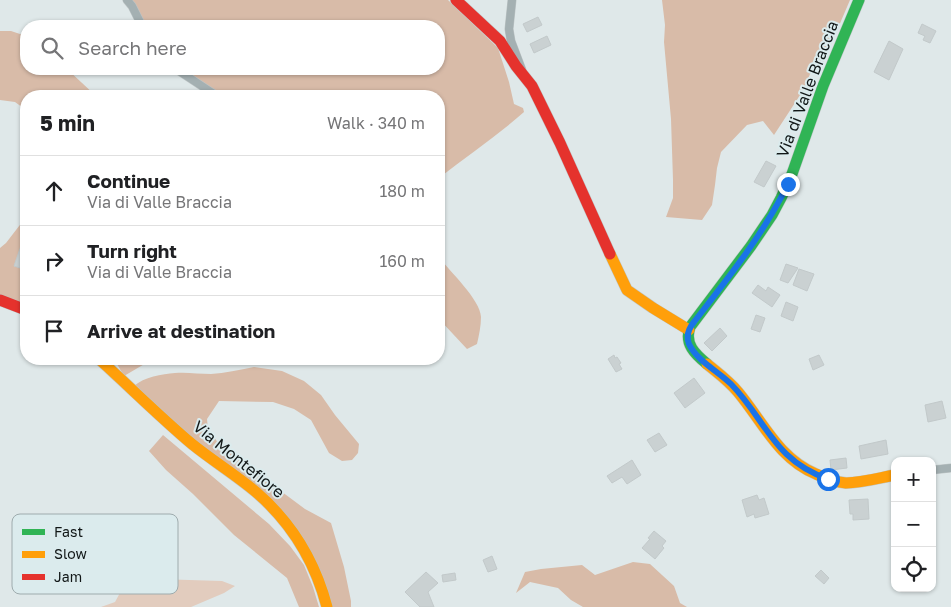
<!DOCTYPE html>
<meta charset="utf-8">
<style>
:root{--surface:#fff;--page:#f2f2f2;--text:#202124;--muted:#757577;--line:#e0e0e0}
body{margin:0;font-family:"Golos Text",sans-serif;background:var(--page);color:var(--text)}
.controls{position:absolute;right:15px;bottom:15px;display:grid;overflow:hidden;border-radius:10px;box-shadow:0 1px 4px #0004}
.controls button{width:45px;height:45px;display:grid;place-items:center;padding:0;border:0;border-bottom:1px solid var(--line);background:var(--surface);color:var(--text);font:25px sans-serif}
.stop{position:absolute;width:15px;height:15px;margin:-11px;border:4px solid #1a73e8;border-radius:50%;background:#fff}
.stop.end{background:#1a73e8;border-color:#fff;box-shadow:0 1px 5px #0008}
.list{margin:0;padding:0;list-style:none}
h2{display:flex;justify-content:space-between;align-items:center;height:65px;margin:0;padding:0 20px;font-size:21px}
h2 small{font-size:16px;font-weight:400;color:var(--muted)}
.list li{display:grid;grid-template-columns:32px 1fr auto;gap:15px;align-items:center;box-sizing:border-box;height:70px;padding:0 20px;border-top:1px solid var(--line)}
.list b{display:block;font-size:19px;white-space:nowrap}
.list p{margin:0;font-size:16px;white-space:nowrap;color:var(--muted)}
.list em{font-size:16px;font-style:normal;color:var(--muted)}
.icon{flex:none;width:28px;height:28px;fill:none;stroke:currentColor;stroke-width:2;stroke-linecap:round;stroke-linejoin:round}
.map{position:relative;flex:none;width:951px;height:607px;overflow:hidden}
.search{position:absolute;background:var(--surface);box-shadow:0 1px 4px #0004;left:20px;top:20px;width:425px;height:55px;display:flex;align-items:center;gap:12px;box-sizing:border-box;padding:0 18px;border-radius:20px;color:var(--muted);font-size:19px}
.panel{position:absolute;background:var(--surface);box-shadow:0 1px 4px #0004;left:20px;top:90px;width:425px;height:275px;border-radius:20px}
.map>svg:first-child{display:block}
.green{fill:#e2ccbe}
.forest{fill:#d8bba8}
.building{fill:#cad1d2;stroke:#c2c9ca}
.lines{fill:none;stroke-linecap:round;stroke-linejoin:round}
.street-casing{stroke:#bfc6c7;stroke-width:9}
.fast-casing{stroke:#bfc6c7;stroke-width:12}
.slow-casing{stroke:#bfc6c7;stroke-width:12}
.jam-casing{stroke:#bfc6c7;stroke-width:12}
.street{stroke:#a4b0b2;stroke-width:8}
.fast{stroke:#30b455;stroke-width:11}
.slow{stroke:#ff9f0a;stroke-width:11}
.jam{stroke:#e5322d;stroke-width:11}
.route{stroke:#1a73e8;stroke-width:6}
.labels{text-anchor:middle;stroke-width:4;stroke-linejoin:round;paint-order:stroke}
.street-label{font-size:16px;fill:#111717;stroke:#dbebed}
.key{fill:#dbebed;stroke:#9eabad;stroke-width:1}
.key-label{font-size:14px;fill:#111717}
</style>
<div class="map">
<svg width="951" height="607" viewBox="0 0 951 607">
<rect width="100%" height="100%" fill="#dfe8e9"/>
<polygon class="green" points="124,578 222,581 235,586 224,593 191,607 101,607 115,602 121,591"/>
<g class="forest">
<path d="M130,0H448L498,48L509,82L514,104L523,108L524,112C497,136 467,156 439,178V96H222L182,69H439V26H146L136,6Z"/>
<polygon points="662,0 850,0 823,63 810,74 804,89 774,135 763,121 747,125 721,152 717,168 715,185 712,205 702,220 666,217 673,198 673,180 671,119 664,42 665,25"/>
<polygon points="0,31 11,31 26,36 26,69 67,69 96,96 26,96 26,110 15,102 0,100"/>
<polygon points="26,217 26,244 22,243 14,266 26,270 26,305 0,295 0,248 6,243"/>
<path d="M439,257C450,272 480,299 481,317C481,326 479,335 477,344L467,349L439,319Z"/>
<polygon points="110,359 153,359 124,376 117,364"/>
<path d="M254,367L282,371L304,381L321,395L335,415L359,444L358,453L352,460L342,461L329,453L311,420L294,409L273,402L219,401L207,419L208,430L220,445L252,466L270,483L305,509L331,523L344,567L351,601V607H330L302,538L198,443L134,386C144,377 162,374 175,373C187,372 199,374 211,374C225,373 239,370 254,367Z"/>
<polygon points="163,435 269,524 290,546 304,565 313,587 319,607 299,607 287,578 234,535 193,494 166,470 149,451"/>
<polygon points="633,562 650,564 674,586 680,603 687,607 583,607 571,600 558,588 530,582 516,593 525,572 541,569 582,565 595,575"/>
</g>
<g class="building">
<polygon points="538,17 542,25 527,32 523,24"/>
<polygon points="922,24 936,31 930,43 923,40 925,36 918,33"/>
<polygon points="547,36 551,45 534,53 530,44"/>
<polygon points="889,41 903,49 889,80 874,72"/>
<polygon points="766,161 776,166 764,187 754,182"/>
<polygon points="25,234 26,234 26,270 14,266"/>
<polygon points="786,264 798,268 788,283 780,280"/>
<polygon points="799,269 814,274 807,291 793,285"/>
<polygon points="758,285 766,291 768,287 780,295 772,307 752,293"/>
<polygon points="786,302 798,307 793,321 781,316"/>
<polygon points="756,315 765,318 760,332 751,329"/>
<polygon points="720,328 727,336 712,351 704,343"/>
<polygon points="614,355 615,358 617,357 621,363 619,364 622,369 616,372 608,359"/>
<polygon points="819,355 824,365 813,370 809,359"/>
<polygon points="694,378 705,393 685,408 674,393"/>
<polygon points="942,401 946,418 928,422 925,405"/>
<polygon points="659,433 667,445 655,452 647,440"/>
<polygon points="886,440 888,454 861,459 859,446"/>
<polygon points="846,458 847,468 831,470 830,460"/>
<polygon points="632,460 641,475 627,484 622,477 612,483 607,476"/>
<polygon points="757,495 759,500 764,498 769,514 755,518 754,514 747,517 742,500"/>
<polygon points="868,499 869,519 853,520 853,514 850,514 849,500"/>
<polygon points="654,531 666,541 662,546 664,548 655,559 642,548 650,539 648,538"/>
<polygon points="492,556 497,569 488,572 483,560"/>
<polygon points="821,570 829,578 824,584 815,576"/>
<polygon points="426,572 438,583 428,592 434,607 420,607 405,592"/>
<polygon points="455,573 456,580 443,582 442,575"/>
</g>
<g class="lines">
<defs>
<g id="street">
<polyline points="127,0 132,6 142,26"/>
<polyline points="512,0 509,29 511,41 522,70"/>
<polyline points="176,69 217,96"/>
<polyline points="932,470 951,468"/>
</g>
<path id="fast" d="M707,364C695,354 684,344 690,327L751,246L772,215L781,198L792,174L823,86L859,0"/>
<g id="slow">
<polyline points="610,254 627,290 653,308 689,330"/>
<path d="M99,359C130,387 160,417 192,444C213,461 236,475 256,492C292,523 315,561 327,607"/>
<path d="M707,364C718,373 729,381 738,392C763,422 779,459 816,474C826,479 836,482 846,483C862,483 879,478 895,475"/>
</g>
<g id="jam">
<polyline points="456,0 500,41 516,66 532,86 560,143 610,254"/>
<polyline points="0,300 26,310"/>
</g>
</defs>
<use href="#street" class="street-casing"/>
<use href="#fast" class="fast-casing"/>
<use href="#slow" class="slow-casing"/>
<use href="#jam" class="jam-casing"/>
<use href="#street" class="street"/>
<use href="#fast" class="fast"/>
<use href="#slow" class="slow"/>
<use href="#jam" class="jam"/>
</g>
<g class="lines">
<path class="route" d="M788,184C763,235 728,278 694,322C689,328 686,336 689,344C697,361 718,371 731,384C766,420 774,461 828,479"/>
</g>
<g class="labels">
<g class="street-label">
<text transform="translate(807 89) rotate(-69)" y="6">Via di Valle Braccia</text>
<text transform="translate(239 459) rotate(39)" y="6">Via Montefiore</text>
</g>
</g>
<rect x="12" y="514" width="166" height="80" rx="8" class="key"/>
<rect x="22" y="529" width="23" height="6" fill="#30b455"/>
<rect x="22" y="551" width="23" height="7" fill="#ff9f0a"/>
<rect x="22" y="574" width="23" height="6" fill="#e5322d"/>
<g class="key-label">
<text x="54" y="537">Fast</text>
<text x="54" y="559">Slow</text>
<text x="54" y="582">Jam</text>
</g>
</svg>
<div class="controls">
<button>+</button>
<button>−</button>
<button><svg class="icon" aria-label="locate" viewBox="0 0 24 24"><circle cx="12" cy="12" r="6"/><path d="M12 2v4M12 18v4M2 12h4M18 12h4"/></svg></button>
</div>
<div class="stop" style="left:828px;top:479px"></div>
<div class="stop end" style="left:788px;top:184px"></div>
<div class="search"><svg class="icon" aria-label="search" viewBox="0 0 24 24"><circle cx="10" cy="10" r="6"/><path d="M15 15l6 6"/></svg>Search here</div>
<section class="panel">
<h2>5 min<small>Walk · 340 m</small></h2>
<ul class="list">
<li><svg class="icon" aria-label="ahead" viewBox="0 0 24 24"><path d="M12 20V5M6 11l6-6 6 6"/></svg><div><b>Continue</b><p>Via di Valle Braccia</p></div><em>180 m</em></li>
<li><svg class="icon" aria-label="right" viewBox="0 0 24 24"><path d="M7 20v-9h11M14 6l5 5-5 5"/></svg><div><b>Turn right</b><p>Via di Valle Braccia</p></div><em>160 m</em></li>
<li><svg class="icon" aria-label="arrive" viewBox="0 0 24 24"><path d="M6 21V4h12l-3 4 3 4H6"/></svg><div><b>Arrive at destination</b></div></li>
</ul>
</section>
</div>
